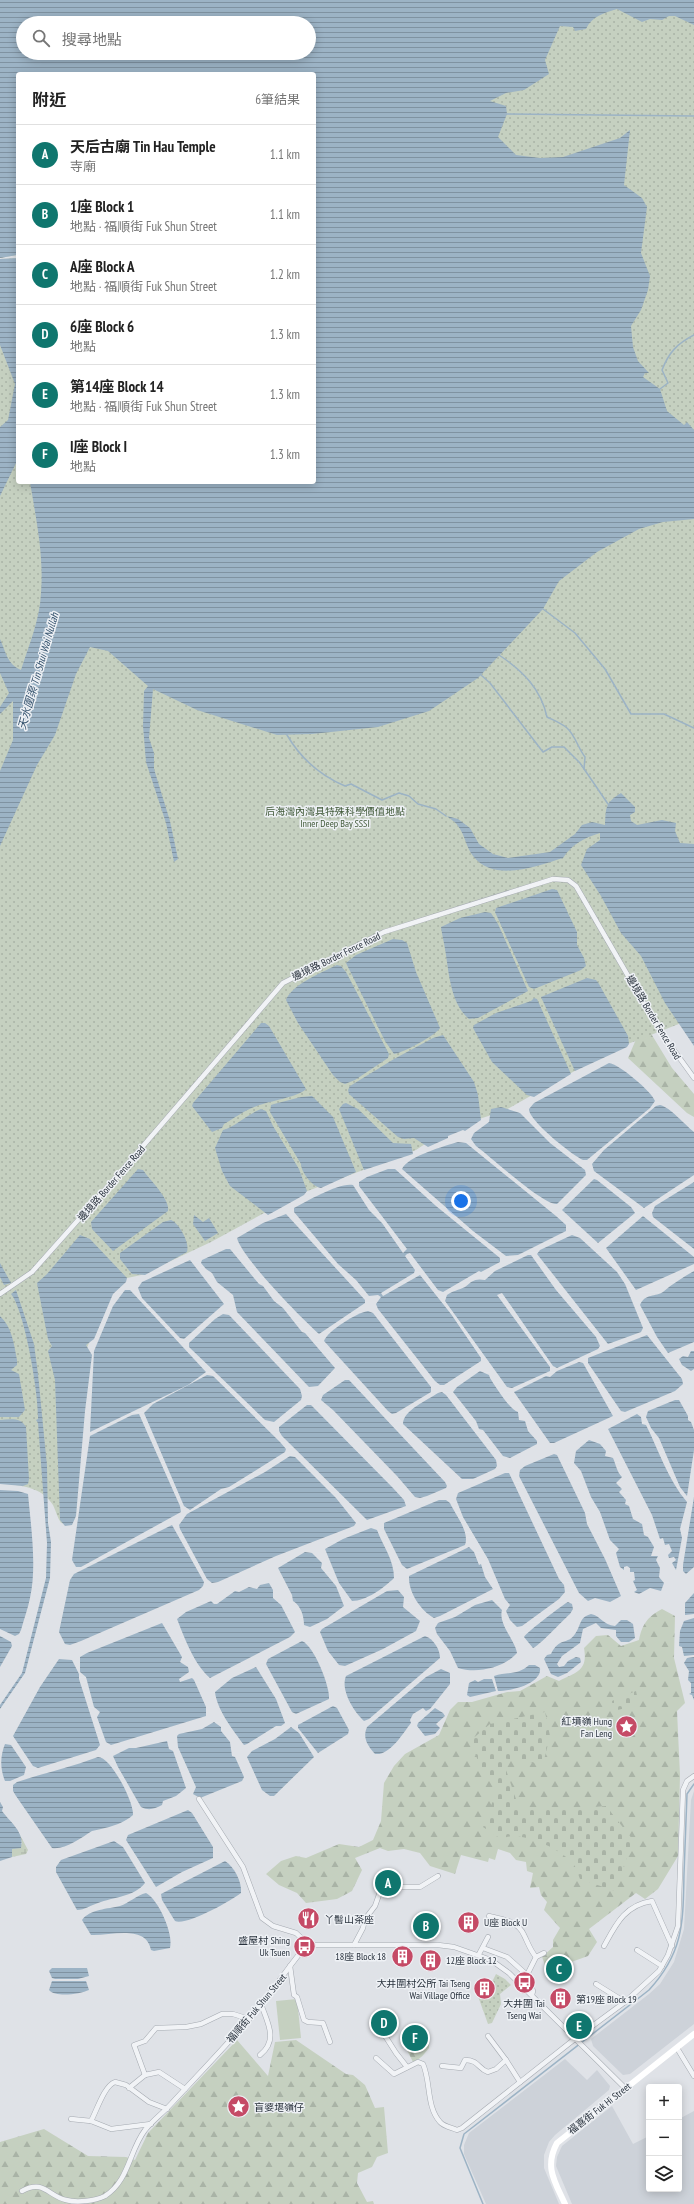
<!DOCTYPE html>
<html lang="zh-TW">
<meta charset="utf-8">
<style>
:root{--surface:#fff;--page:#f2f2f2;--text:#222;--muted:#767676;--line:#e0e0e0;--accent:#0f766e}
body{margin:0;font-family:"PT Sans Narrow","Noto Sans TC",sans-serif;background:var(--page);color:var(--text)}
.controls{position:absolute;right:12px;bottom:12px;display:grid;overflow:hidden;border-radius:4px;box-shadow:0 2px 10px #0003}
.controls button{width:36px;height:36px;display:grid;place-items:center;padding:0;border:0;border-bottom:1px solid var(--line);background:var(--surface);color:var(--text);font:20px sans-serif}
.you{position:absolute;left:461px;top:1201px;width:14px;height:14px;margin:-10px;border:3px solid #fff;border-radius:50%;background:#1a73e8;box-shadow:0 0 0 6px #1a73e833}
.badge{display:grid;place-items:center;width:26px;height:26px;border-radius:50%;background:var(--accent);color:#fff;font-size:13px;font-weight:700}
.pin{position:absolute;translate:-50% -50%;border:2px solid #fff;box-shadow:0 1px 4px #0006}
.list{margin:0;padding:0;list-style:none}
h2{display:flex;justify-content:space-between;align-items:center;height:52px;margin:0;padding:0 16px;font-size:17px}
h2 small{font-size:13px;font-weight:400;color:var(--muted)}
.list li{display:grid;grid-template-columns:26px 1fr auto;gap:12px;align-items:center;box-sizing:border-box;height:60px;padding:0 16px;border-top:1px solid var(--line)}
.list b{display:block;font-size:15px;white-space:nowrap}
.list p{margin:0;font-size:13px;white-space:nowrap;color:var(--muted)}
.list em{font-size:13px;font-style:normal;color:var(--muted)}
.icon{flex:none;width:22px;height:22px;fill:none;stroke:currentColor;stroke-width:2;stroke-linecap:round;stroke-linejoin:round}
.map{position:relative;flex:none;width:694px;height:2204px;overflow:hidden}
.search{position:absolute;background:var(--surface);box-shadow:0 2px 10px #0003;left:16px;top:16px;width:300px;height:44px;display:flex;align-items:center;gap:10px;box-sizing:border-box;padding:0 14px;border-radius:22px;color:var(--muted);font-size:15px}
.panel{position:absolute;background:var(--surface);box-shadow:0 2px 10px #0003;left:16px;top:72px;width:300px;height:412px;border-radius:4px}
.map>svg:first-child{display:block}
.built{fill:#cdd2d9}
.grass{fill:#c5d0c0}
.forest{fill:url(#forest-firs)}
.wetland{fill:url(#wetland-marsh)}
.cemetery{fill:url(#cemetery-stones)}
.park{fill:url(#park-dots);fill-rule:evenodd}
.water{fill:url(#water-rules);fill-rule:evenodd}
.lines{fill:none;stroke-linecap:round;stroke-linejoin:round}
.stream{stroke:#9cb3c5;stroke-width:1.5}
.street-casing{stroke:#a5aab1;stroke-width:5.5}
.street{stroke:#f1f3f6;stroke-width:4.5}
.secondary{stroke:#fff;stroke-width:6}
.labels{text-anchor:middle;stroke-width:3;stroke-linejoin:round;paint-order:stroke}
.park-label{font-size:10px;fill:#3f5837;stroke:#eef1f5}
.street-label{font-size:10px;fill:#29323d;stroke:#eef1f5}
.poi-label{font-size:10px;fill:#29323d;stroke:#eef1f5;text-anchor:start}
.water-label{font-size:11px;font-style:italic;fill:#35536e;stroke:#eef1f5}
</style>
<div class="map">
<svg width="694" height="2204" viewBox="0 0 694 2204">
<defs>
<pattern id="forest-firs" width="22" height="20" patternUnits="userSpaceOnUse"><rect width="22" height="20" fill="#c5d0c0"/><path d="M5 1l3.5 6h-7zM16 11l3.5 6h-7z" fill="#a9b3a6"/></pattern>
<pattern id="wetland-marsh" width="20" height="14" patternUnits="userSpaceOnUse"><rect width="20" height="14" fill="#c5d0c0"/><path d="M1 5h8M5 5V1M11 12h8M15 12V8" fill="none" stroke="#a9b3a6"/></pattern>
<pattern id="cemetery-stones" width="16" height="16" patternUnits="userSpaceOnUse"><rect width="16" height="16" fill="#c5d0c0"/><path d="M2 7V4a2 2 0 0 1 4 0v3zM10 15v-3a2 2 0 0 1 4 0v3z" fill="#a9b3a6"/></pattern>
<pattern id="park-dots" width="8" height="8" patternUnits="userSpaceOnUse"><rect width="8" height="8" fill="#c5d0c0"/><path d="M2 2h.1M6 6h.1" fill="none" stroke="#a9b3a6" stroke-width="1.8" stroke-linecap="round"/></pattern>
<pattern id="water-rules" width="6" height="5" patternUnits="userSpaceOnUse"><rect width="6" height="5" fill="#9cb3c5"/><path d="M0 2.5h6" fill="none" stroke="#7f92a1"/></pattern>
</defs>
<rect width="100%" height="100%" fill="#dfe2e7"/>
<g class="built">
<polygon points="694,1791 694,2024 630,2074 623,2075 593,2046 591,2039 649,1994 660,1984 674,1962 684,1929 691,1800"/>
<polygon points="565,2059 587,2080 597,2070 610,2086 609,2090 555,2135 549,2142 544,2155 544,2168 559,2204 486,2204 464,2154 464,2145 469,2133"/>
<polygon points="612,2106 633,2144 649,2136 649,2189 679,2189 679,2119 694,2111 694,2204 572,2204 556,2166 557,2157 562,2146"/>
</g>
<polygon class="grass" points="297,1999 301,2038 280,2040 276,2001"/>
<g class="forest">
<polygon points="647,1027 672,1068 694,1094 694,1117 687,1113 628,1058 637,1037"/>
<path d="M662,1609L675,1616L674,1658L685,1703L677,1711L680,1775L678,1856L658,1889L645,1899L636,1893L589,1929L597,1942L588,1956L563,1965H545L542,1957L553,1947V1940L560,1928L544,1910L547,1902L541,1895L539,1887L530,1888L533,1873L527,1871L526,1862L516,1860L510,1853L498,1849L495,1860L489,1858L488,1862L461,1855L455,1874L430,1866L420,1853L404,1849L388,1851L380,1848L355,1858L362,1870L352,1891L337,1899L306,1903L297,1893L279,1885L266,1874L281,1861L296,1856L306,1858L339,1844L359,1847L373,1840L381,1821L384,1783L394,1766L405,1754L439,1735L450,1710L458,1702H472L507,1692L520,1691L547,1676L559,1681C577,1672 588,1671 584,1648L596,1636L608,1635L621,1646L639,1640C642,1625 647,1617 662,1609Z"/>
<polygon points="237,2040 268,2076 275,2042 296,2040 346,2074 353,2075 365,2085 375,2108 384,2107 388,2153 377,2157 372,2167 358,2173 357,2183 367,2202 373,2201 374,2204 0,2204 0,2142 44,2129 88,2156 126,2157 135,2160 148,2133"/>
<path d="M429,2042V2048C424,2054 421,2059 413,2062L407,2050L411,2047L416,2048L421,2043Z"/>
</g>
<polygon class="wetland" points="20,1835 28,1850 26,1854 12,1857 12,1849 22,1844"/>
<g class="cemetery">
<polygon points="636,1691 639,1705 613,1711 612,1701"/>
<path d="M545,1712L550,1736L543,1764L502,1758L519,1808L558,1810L606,1806L633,1840L615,1891L580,1879C578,1874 576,1866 572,1862C558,1848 520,1829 501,1839L483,1827L497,1790L479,1763L470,1741L490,1724Z"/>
</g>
<g class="park">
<path d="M0,0H694V1018L610,1051L504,1111C475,1120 441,1132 416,1150L297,1195L211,1242L141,1275L123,1279L115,1286L98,1320L85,1353L67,1524L61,1523C57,1517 56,1511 53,1505C41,1486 21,1486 0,1483V259L18,258L17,255L0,258ZM23,23H309V53H23ZM18,74H314V482H18Z"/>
<polygon points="496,1974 505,1979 511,1985 500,1994 501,2004 492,2023 488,2024 475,1988 492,1982"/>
</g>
<g class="water">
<path d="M0,0H694V25L675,16H669L662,20L650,19L642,22L617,9C604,13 592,16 586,29L575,31L573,27L560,26L545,60L549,74L524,90L506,93L490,101L506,106L507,114L498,137L516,155L540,158L563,157L620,138L630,130L624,185L642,198L647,207L641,253L650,276L648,290L641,310L631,326L633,347L638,361L649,373H645L643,377L660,389L667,411L684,425L687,422L694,430V519L663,522L639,529L597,552L559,581L543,609L478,678L429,711L378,727L312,734L277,735L197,710L153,689L149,738L154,753V769L170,821L178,859L174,862L166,823L146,762L143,726L144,691L148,686L108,651L90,647L76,674L55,735L37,765L0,846V771L13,740V701L0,714V707L9,693L0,673V639C6,652 7,664 21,670C29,645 40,619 41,593C44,555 36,519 30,482H314V74H18V459L0,496V427L8,420L15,384L0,345V259L18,258L17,255L0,258ZM23,23H309V53H23Z"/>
<path d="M621,793L635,807V812L630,815L631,821L637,825L662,820L676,823L675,831L680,843L694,844V1046L665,1003L641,956L621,933L601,896L581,865L587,849L600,840V833C584,838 572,844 563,858C537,866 494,883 473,856C466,847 465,835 458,826C456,822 450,819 447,816L458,819L470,828L479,844L493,854L508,858L550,852L575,834L582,825L592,822L605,825C606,807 605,803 621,793Z"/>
<polygon points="552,889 557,890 577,932 577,945 584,958 586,966 581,970 534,989 529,987 495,912 496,908"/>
<path d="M485,912L491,913L498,924L528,991L478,1018L469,1019C450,1003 449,972 445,949C444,942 442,935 441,927L460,918Z"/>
<path d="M393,939L402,940L407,943L416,972L440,1028C436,1035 403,1053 394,1054L385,1041L346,963L356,955Z"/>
<path d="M337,965L341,966L346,972L389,1054L388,1058L355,1080L345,1084L340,1082L333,1075L298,1023L286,1000C292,984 323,972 337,965Z"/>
<polygon points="587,978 596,980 599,984 628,1036 629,1044 627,1047 575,1071 541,997"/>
<polygon points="534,998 537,999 571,1074 534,1097 527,1095 492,1062 473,1028 474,1025 496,1013 531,1001"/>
<path d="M261,1023H265L269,1026L306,1089C299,1097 269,1101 257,1106C245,1110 235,1118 224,1124L222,1128L212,1132L192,1106L193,1103Z"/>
<polygon points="443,1035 474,1082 478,1095 481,1120 465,1131 463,1130 448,1136 448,1138 428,1147 414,1138 404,1139 398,1137 349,1094 348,1090 350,1086 394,1059 433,1038"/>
<path d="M609,1063C619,1064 651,1091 655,1101L650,1108L587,1160H583C573,1156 528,1120 529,1109L534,1103Z"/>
<path d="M312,1096L333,1117L356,1172L321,1188C311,1186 301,1171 301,1164L270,1112L271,1105L274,1104L301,1097Z"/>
<polygon points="343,1104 346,1103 358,1109 393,1143 411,1144 413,1154 364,1170 339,1109"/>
<path d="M660,1105C670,1107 685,1125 694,1132V1175L644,1208L594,1171L592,1164L604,1150L656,1106Z"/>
<path d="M501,1107L520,1113L550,1143L585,1170L586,1175L557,1204C544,1206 490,1156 476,1146L471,1139L474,1133L489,1122L491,1109Z"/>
<path d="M261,1109L266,1111L273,1126L299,1169L307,1191L304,1195L268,1215L230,1186L222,1171L215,1148L223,1130C235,1127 248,1114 261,1109Z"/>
<path d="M458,1142L466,1143L556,1216L566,1225V1231L518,1255L506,1256L473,1231L402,1169C408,1156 445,1146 458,1142Z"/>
<path d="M138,1169L143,1170C149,1179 171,1200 168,1211L113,1251L92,1229L91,1222Z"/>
<path d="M388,1169H395L436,1206L500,1258V1262L481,1272L479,1271L443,1292L438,1290L410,1253L407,1254L405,1256L415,1270L414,1273L381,1293L383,1296L420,1275L451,1314L481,1358V1361L444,1385H440L435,1381L378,1309L376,1304L381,1297L378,1295L369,1296L356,1280L338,1264L294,1212V1208C307,1201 340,1182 353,1185L369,1210L382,1223L403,1253L407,1249L359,1186V1182L367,1177Z"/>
<polygon points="594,1179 597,1180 631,1207 635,1213 598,1243 562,1210"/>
<polygon points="694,1182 694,1249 653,1217 652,1213 655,1206"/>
<path d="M286,1214L365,1300V1303L319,1334C302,1319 242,1258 237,1238L263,1223Z"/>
<polygon points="194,1215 203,1222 209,1218 218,1233 205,1241 193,1224"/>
<polygon points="643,1216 694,1257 694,1264 636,1290 606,1248"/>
<path d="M171,1220C179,1223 190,1243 187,1252L145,1275L132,1274L120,1259V1253L163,1222Z"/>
<polygon points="80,1235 90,1239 127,1278 126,1282 113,1294 94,1339 86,1345 92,1355 85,1411 76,1516 72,1525 65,1526 60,1520 55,1380 48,1351 52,1346 48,1339 37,1283 47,1274"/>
<polygon points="572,1235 580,1238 617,1272 625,1284 643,1328 641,1332 608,1344 537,1254 540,1250"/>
<polygon points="226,1249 230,1249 259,1284 263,1286 274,1301 283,1308 302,1332 305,1333 335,1368 318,1386 309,1387 237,1312 233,1295 217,1282 212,1273 206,1269 201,1263 202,1260"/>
<path d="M528,1255H531L556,1290L596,1337L600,1346L598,1349L557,1368L553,1366L502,1293L497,1295L550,1367V1371L512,1388L507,1387L445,1301L447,1295C452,1291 459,1290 465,1287C472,1281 475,1278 485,1280L495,1271Z"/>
<polygon points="190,1260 224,1304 184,1339 180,1338 142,1298 138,1288 142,1282"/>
<polygon points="0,1263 11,1283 4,1285 0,1277"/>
<path d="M694,1271V1342L668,1353L657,1337L640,1305C645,1293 656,1297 663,1292C672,1284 682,1278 694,1271Z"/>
<path d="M16,1290L34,1344L38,1374L47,1466L48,1523L51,1542L50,1578L25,1673L0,1709V1705L22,1673L46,1578L47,1543L38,1423L36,1420L38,1419C39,1396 25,1311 11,1294Z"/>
<polygon points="125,1290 130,1290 206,1372 188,1385 90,1432 94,1351 113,1306"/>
<path d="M368,1311L373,1313L431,1387V1392L396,1413L392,1414L388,1411L324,1341C327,1331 358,1312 368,1311Z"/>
<polygon points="223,1314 229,1315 300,1389 302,1396 301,1400 274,1422 265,1420 189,1347 189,1343 215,1319"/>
<path d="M0,1316C12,1327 14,1344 17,1360V1365L11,1370L19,1374L25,1410L19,1417H0Z"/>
<polygon points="647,1335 682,1379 683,1384 675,1391 625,1412 621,1411 588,1363 588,1358"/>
<polygon points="691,1351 694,1351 694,1369 691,1371 682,1365 679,1359 683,1356 688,1357"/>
<polygon points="579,1362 583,1363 613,1416 554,1443 550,1443 514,1392 546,1376 550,1377 557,1371"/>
<path d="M480,1371L489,1375L490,1378C495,1386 510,1410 518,1412L519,1420L525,1421L528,1431L537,1441V1444L510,1458L503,1456L483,1430L479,1429L476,1421L453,1392L457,1387Z"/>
<polygon points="207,1375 213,1376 280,1442 286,1449 285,1452 229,1487 221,1489 190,1510 184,1506 144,1413 153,1404"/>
<polygon points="345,1380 349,1380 445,1482 447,1486 446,1488 427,1496 420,1498 415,1497 397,1476 333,1410 321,1400 323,1395"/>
<path d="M442,1392L446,1395L496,1460L497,1466L495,1469L473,1479H462L403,1424C403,1410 428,1400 438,1393Z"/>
<polygon points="675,1400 679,1400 688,1416 688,1420 691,1422 694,1430 694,1450 687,1496 680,1487 659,1438 651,1428 646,1417 648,1411"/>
<polygon points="307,1405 311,1405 393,1488 404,1500 406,1506 367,1520 282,1436 279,1431 279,1427"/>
<polygon points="139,1414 180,1506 181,1512 81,1567 76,1567 72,1560 90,1436 132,1415"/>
<path d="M637,1414L641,1417L642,1424L646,1425C659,1451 668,1480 687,1502L680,1529L682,1538L676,1570L672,1563L676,1560L674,1557L669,1558L668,1555L672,1551L669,1544L665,1545L663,1538L660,1539L652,1515L608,1429Z"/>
<path d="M0,1420C10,1419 21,1417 26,1427L29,1479L28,1484L23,1486L0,1484Z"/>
<path d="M589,1440L600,1444L606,1451L605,1456L613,1458C616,1465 617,1472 622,1477L616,1483L622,1489L619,1492L626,1500L625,1504L629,1506L633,1519L642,1524L644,1535L648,1537L654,1547L651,1556H658L656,1560L660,1568L659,1577L664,1583L661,1591L650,1588L639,1594L634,1592L637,1590L633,1581L635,1580L634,1572H630V1568L627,1566L624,1567V1570L620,1567L616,1553L619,1549L610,1540L600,1512L591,1497L581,1471L574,1463L576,1451Z"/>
<polygon points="554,1454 557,1455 585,1513 587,1524 605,1559 621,1596 610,1602 595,1598 588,1601 579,1593 519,1476 520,1470 525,1466"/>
<polygon points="290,1456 295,1457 336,1498 356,1523 354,1526 276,1556 218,1582 212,1583 207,1579 180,1529 179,1525 187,1514 265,1472"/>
<polygon points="505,1473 509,1473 559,1579 564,1585 565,1592 559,1599 522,1626 517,1627 510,1620 506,1611 510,1605 505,1599 488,1559 463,1517 456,1499 458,1493"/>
<path d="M0,1490L18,1491L28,1494C31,1527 37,1567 30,1598C28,1608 24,1619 21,1630L19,1634L15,1636L0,1629Z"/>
<polygon points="694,1497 694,1567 686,1574 683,1571 683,1565"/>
<path d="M439,1500H446L450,1503C455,1514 470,1532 465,1545L407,1569L402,1565L384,1529V1523Z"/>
<polygon points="172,1525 204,1582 203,1586 199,1590 81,1641 70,1645 65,1644 59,1632 70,1580 74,1574"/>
<path d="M371,1528L377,1530C383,1546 394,1560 394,1578C384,1588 366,1601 352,1601L339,1583L325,1549L343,1539Z"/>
<path d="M469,1547L474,1552L479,1565L481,1564L485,1577L493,1589L440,1616L434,1618C421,1611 408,1592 409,1576Z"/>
<path d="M305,1552L312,1553L322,1563L321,1568L336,1586L344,1606L327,1619L310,1627L304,1625C304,1616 301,1606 293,1601L292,1595L278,1568Z"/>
<path d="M269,1583L273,1590V1598L281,1605L295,1632L290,1637L210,1678C194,1664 185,1639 177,1619L186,1612L211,1601L214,1604H217L235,1591L239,1592L249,1587L257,1589L260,1585Z"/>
<polygon points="398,1590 404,1597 403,1607 420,1621 416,1631 383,1649 345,1666 339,1665 328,1651 320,1632 322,1629 387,1591"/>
<polygon points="694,1593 694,1614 685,1615 685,1603"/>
<path d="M492,1600L502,1610C498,1624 515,1640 517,1653C504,1668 477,1674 458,1668L450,1651L437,1634L435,1628L438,1623L455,1617L475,1605Z"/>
<path d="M568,1602L572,1604L573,1609L570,1614C563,1620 538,1647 533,1648L524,1637C527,1632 565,1603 568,1602Z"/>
<path d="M591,1614C601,1616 603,1625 615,1626L621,1620H627L633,1624L635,1638L629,1642H621L616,1636V1630L601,1628L596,1623L583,1629L580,1643L562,1656L557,1664L559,1667L564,1666L568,1661L576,1657L580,1658L581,1662L567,1673L558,1677L551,1674L544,1659L547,1655L551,1654C559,1637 568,1645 575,1634C581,1626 579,1617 591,1614Z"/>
<polygon points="694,1618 694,1655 684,1656 682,1647 679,1646 680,1631 684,1621"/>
<polygon points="162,1623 182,1657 180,1662 188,1667 189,1672 179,1679 180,1682 192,1678 194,1680 206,1707 206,1716 111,1745 106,1742 97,1717 100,1712 94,1707 86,1677 80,1672 80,1657 87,1653"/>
<polygon points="0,1636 11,1642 12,1646 0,1667"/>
<path d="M425,1636C434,1639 440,1650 440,1658L369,1719L364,1721C354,1712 340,1690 346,1676Z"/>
<path d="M302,1641C314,1646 330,1686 329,1699L296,1714L292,1712L266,1664L268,1659Z"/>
<polygon points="694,1657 694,1700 692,1695 689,1694 691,1693 691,1683 688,1680 689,1671 684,1663 687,1658"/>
<polygon points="59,1659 72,1660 79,1674 79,1679 100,1745 96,1750 38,1768 33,1766 13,1736 40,1687"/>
<path d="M529,1665H535L540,1668C542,1684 511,1691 498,1691L494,1676C506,1672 519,1675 529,1665Z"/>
<path d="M256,1667L276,1699L285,1723L281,1726H276L247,1744L244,1745C233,1730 217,1710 215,1692L232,1678Z"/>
<path d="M441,1669L450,1673V1684L430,1709L426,1711L423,1708L413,1714L410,1720L411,1723C403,1733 390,1756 375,1754C368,1746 362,1738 367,1727L426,1677Z"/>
<polygon points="484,1679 492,1679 496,1691 470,1697 467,1695 469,1683 475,1680 478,1682"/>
<polygon points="333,1706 337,1708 349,1730 348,1734 318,1753 298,1728 298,1725"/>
<polygon points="435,1708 443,1713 445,1716 436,1724 440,1728 435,1734 425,1736 417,1726 418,1723"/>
<polygon points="214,1722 221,1727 221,1731 230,1742 232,1756 235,1757 244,1777 242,1781 200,1798 193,1794 196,1787 178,1747 177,1736 179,1734 202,1729"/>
<polygon points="291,1727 299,1733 314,1757 274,1796 270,1796 262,1790 247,1757 252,1751 275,1739"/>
<path d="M167,1741L169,1749L173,1751L186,1788L176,1796L163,1801L162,1805C154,1809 149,1811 141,1807L118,1767L113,1756L129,1748H136Z"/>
<path d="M5,1744L11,1745L26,1767L24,1775L10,1781H5C0,1769 0,1756 5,1744Z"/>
<path d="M98,1757C111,1757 134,1802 133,1815C126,1822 111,1827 101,1829C98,1830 95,1830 92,1831C81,1838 65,1850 52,1848L16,1796L13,1791V1785L17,1782C45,1773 71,1767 98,1757Z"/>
<path d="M0,1802L3,1807L2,1811C10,1822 25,1832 21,1848L12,1849V1857L0,1861Z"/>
<polygon points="188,1810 192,1813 213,1847 213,1858 182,1872 156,1887 126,1840 128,1835"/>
<path d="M114,1841L123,1847L145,1883C134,1897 113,1897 98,1903C91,1905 85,1910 77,1910L56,1872V1867L61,1860Z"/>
<path d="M225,1861C234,1867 242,1881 241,1893C231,1901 186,1926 175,1921L162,1900L161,1894Z"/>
<path d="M146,1893C158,1899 174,1934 170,1948L154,1951L151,1950C146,1924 111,1936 91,1935L82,1920C90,1909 108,1909 120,1906C129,1903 137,1895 146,1893Z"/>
<polygon points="52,1968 87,1968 89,1976 78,1979 55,1979 52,1978 49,1971"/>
<path d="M52,1981H86L89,1990C80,1994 56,1998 49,1990Z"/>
</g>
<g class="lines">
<g class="stream">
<polyline points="507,114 694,116"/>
<path d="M660,389L668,383L662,370C669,352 677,344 694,335"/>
<polyline points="543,609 575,633 605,669 631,714 664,714 694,728"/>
<path d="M499,655C523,671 541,689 547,717C553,720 561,723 567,728C575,735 578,748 585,757L584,769"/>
<polyline points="481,675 490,683 543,752 552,747 564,747 580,763 608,804"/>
<path d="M287,735C301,759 319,775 345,786L351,784L382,800L399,793L409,796L418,804L436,809L446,816"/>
<path d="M483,2204L460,2148L464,2134L649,1990C684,1952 683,1922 684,1874C685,1847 686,1821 687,1794L694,1784"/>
</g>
<defs>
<g id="street">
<polyline points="0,1294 32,1272 119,1174 283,983 384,932 553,879 568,880 576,886 660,1031 694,1078"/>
<polyline points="199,1799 243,1867 262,1918 273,1926 296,1933 310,1946"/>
<path d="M489,1916C502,1919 518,1921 524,1935C528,1943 530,1950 536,1957"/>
<polyline points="354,1945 363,1928 365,1919 375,1906 380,1892 395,1887 420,1887 438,1876"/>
<path d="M604,1946C616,1924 625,1905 652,1901L672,1946"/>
<polyline points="483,1948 507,1957 527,1975"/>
<polyline points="637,1950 662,1966"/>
<polyline points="479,1954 488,1937"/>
<polyline points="290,1966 294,1995 297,1997 304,2020 308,2022 323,2023 330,2042"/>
<polyline points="596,1984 625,2002"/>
<polyline points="532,1995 533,1991 527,1975 536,1957 544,1953"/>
<polyline points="382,2031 396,2053 407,2067"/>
<polyline points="488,2036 506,2060 520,2082"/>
<polyline points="677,2048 694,2076"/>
<path d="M260,2055C279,2040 267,2022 261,2004"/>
<path d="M376,2058L394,2074L418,2062L423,2064C431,2082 426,2106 440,2122C443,2126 452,2128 457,2130L462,2128L576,2038L625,2002L659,1971L668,1955L678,1926L683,1790L687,1781L694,1776"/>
<path d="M442,2066L461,2068L465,2060C479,2060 478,2069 488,2072L496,2069L506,2060"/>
<polyline points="129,2088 145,2075"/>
<polyline points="185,2089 159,2072 145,2075 134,2045 145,2041 156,2028 186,2027 201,2024 222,2014 233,2014 249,2019"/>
<polyline points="71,2119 91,2121 111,2129 151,2124"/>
<path d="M91,2121C97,2110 104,2086 115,2082L126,2085L149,2102L167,2109"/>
<path d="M22,2191C44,2179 48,2196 66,2200C77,2203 95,2201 105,2196C129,2181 129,2151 145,2130C153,2120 163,2113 171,2104C197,2076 224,2048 249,2019C268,1998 283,1974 301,1952L310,1946L317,1945H438L454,1947L491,1960L509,1973L625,2088"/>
</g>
</defs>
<use href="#street" class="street-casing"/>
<use href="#street" class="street"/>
<path class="secondary" d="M565,2204C555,2182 544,2167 557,2143L694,2034"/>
</g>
<defs>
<symbol id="sight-disc" viewBox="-11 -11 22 22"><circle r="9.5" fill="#c54a66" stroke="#eef1f5"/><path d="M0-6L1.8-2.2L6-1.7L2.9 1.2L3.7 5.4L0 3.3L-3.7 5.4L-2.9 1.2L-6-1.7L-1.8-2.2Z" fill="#fff"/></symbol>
<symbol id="restaurant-disc" viewBox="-11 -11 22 22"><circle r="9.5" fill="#c54a66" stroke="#eef1f5"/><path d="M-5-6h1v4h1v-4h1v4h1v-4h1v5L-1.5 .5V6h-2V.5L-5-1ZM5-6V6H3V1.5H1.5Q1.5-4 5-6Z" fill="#fff"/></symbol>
<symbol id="building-disc" viewBox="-11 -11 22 22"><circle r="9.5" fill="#c54a66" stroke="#eef1f5"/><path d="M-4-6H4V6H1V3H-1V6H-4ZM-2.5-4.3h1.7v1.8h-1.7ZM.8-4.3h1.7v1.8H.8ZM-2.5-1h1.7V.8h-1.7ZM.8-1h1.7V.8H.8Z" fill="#fff"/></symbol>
<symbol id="bus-disc" viewBox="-11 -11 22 22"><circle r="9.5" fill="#c54a66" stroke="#eef1f5"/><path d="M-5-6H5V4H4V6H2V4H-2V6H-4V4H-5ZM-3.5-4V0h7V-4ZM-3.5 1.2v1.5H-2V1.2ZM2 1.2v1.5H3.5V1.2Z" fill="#fff"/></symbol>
</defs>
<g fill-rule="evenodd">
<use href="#sight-disc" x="614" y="1714" width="25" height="25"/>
<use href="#restaurant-disc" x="296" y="1906" width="25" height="25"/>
<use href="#building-disc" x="456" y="1910" width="25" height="25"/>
<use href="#bus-disc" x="292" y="1934" width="25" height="25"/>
<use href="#building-disc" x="390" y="1944" width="25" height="25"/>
<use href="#building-disc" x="418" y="1948" width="25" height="25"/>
<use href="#bus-disc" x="512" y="1970" width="25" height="25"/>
<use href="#building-disc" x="472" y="1976" width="25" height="25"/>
<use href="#building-disc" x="548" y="1986" width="25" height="25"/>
<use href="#sight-disc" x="226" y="2094" width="25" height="25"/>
</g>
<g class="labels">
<g class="park-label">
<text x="335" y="815">后海灣內灣具特殊科學價值地點<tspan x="335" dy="12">Inner Deep Bay SSSI</tspan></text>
</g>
<g class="street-label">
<text transform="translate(336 956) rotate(-26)" y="4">邊境路 Border Fence Road</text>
<text transform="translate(654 1017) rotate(59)" y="4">邊境路 Border Fence Road</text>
<text transform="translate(111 1183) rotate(-49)" y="4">邊境路 Border Fence Road</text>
<text transform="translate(256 2008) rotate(-50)" y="4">福順街 Fuk Shun Street</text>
<text transform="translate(599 2108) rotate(-38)" y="4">福喜街 Fuk Hi Street</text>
</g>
<g class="poi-label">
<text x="612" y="1725" text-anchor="end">紅墳嶺 Hung<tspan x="612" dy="12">Fan Leng</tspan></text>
<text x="324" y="1923">丫髻山茶座</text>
<text x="484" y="1926">U座 Block U</text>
<text x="290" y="1944" text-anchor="end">盛屋村 Shing<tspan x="290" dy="12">Uk Tsuen</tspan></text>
<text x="386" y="1960" text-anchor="end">18座 Block 18</text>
<text x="446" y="1964">12座 Block 12</text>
<text x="470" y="1987" text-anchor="end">大井圍村公所 Tai Tseng<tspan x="470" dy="12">Wai Village Office</tspan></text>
<text x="576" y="2003">第19座 Block 19</text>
<text x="524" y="2007" text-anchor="middle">大井圍 Tai<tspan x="524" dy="12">Tseng Wai</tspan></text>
<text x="254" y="2111">盲婆堪嶺仔</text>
</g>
<g class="water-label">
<text transform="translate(38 671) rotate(-74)" y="4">天水圍渠 Tin Shui Wai Nullah</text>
</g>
</g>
</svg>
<div class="controls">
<button>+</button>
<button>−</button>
<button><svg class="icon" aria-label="layers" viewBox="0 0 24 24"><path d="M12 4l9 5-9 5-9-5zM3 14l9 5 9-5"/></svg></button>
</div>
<div class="you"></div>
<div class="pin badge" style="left:388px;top:1883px">A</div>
<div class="pin badge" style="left:426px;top:1926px">B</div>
<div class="pin badge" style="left:559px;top:1969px">C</div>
<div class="pin badge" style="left:384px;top:2023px">D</div>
<div class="pin badge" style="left:579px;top:2026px">E</div>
<div class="pin badge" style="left:415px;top:2038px">F</div>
<div class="search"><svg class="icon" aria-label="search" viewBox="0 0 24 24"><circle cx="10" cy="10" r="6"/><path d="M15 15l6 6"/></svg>搜尋地點</div>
<section class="panel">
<h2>附近<small>6筆結果</small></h2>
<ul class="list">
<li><span class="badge">A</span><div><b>天后古廟 Tin Hau Temple</b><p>寺廟</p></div><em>1.1 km</em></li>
<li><span class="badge">B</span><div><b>1座 Block 1</b><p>地點 · 福順街 Fuk Shun Street</p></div><em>1.1 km</em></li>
<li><span class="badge">C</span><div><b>A座 Block A</b><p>地點 · 福順街 Fuk Shun Street</p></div><em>1.2 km</em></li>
<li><span class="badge">D</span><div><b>6座 Block 6</b><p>地點</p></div><em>1.3 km</em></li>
<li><span class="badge">E</span><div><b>第14座 Block 14</b><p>地點 · 福順街 Fuk Shun Street</p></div><em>1.3 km</em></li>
<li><span class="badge">F</span><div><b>I座 Block I</b><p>地點</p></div><em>1.3 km</em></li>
</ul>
</section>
</div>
